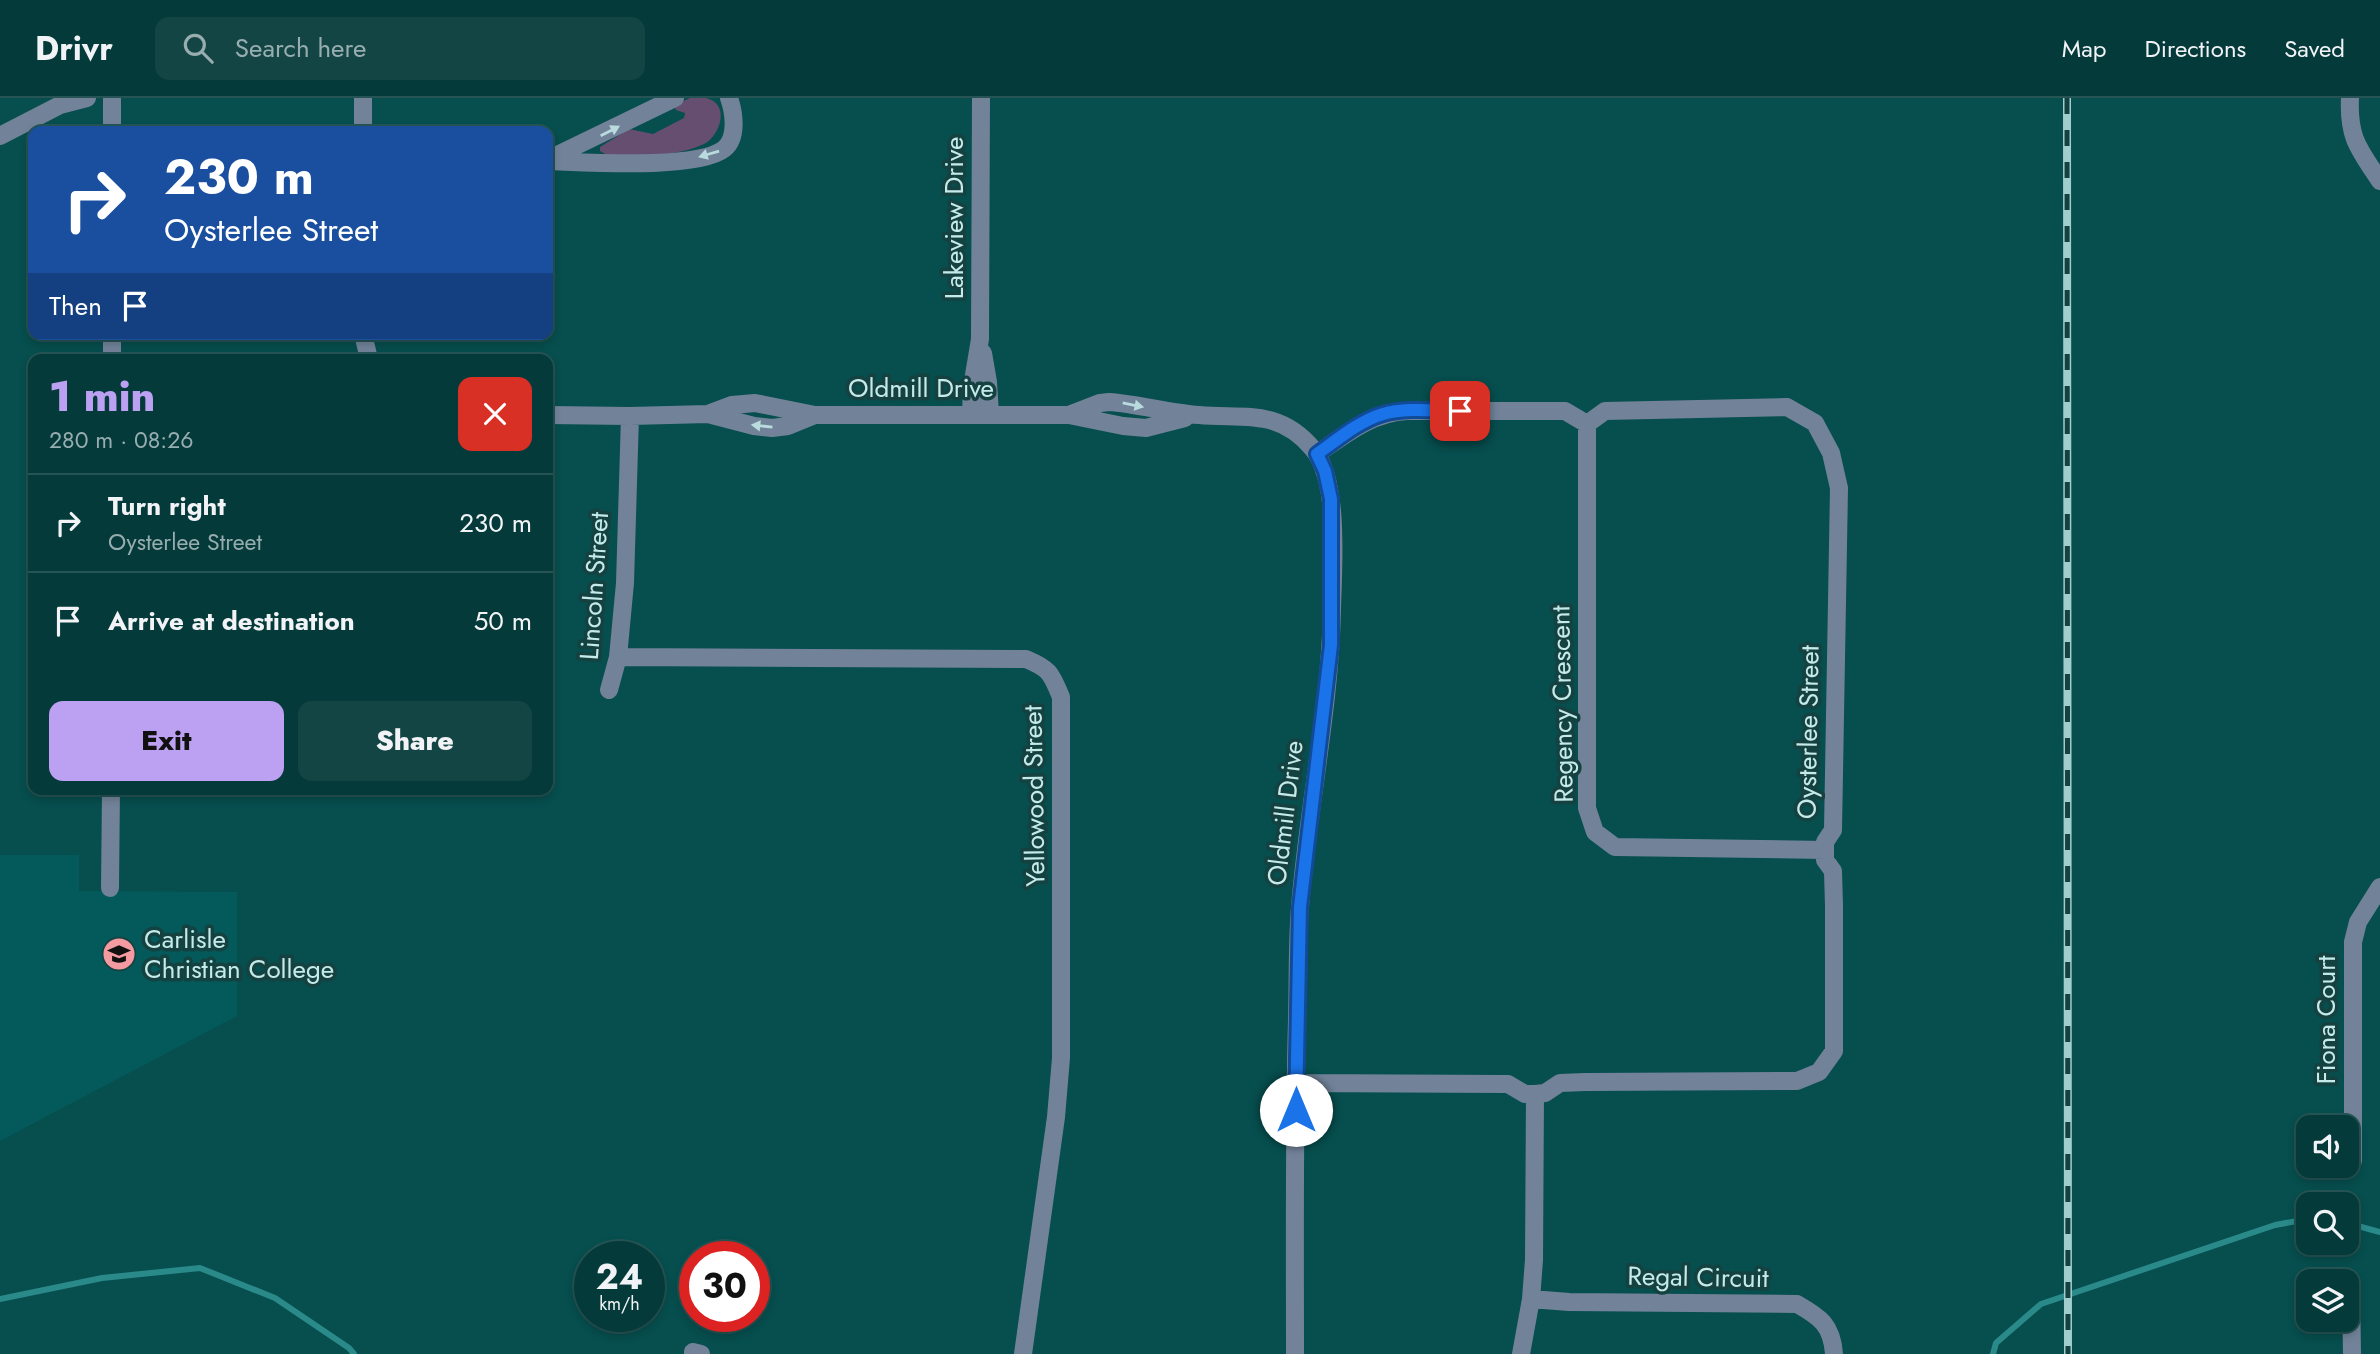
<!DOCTYPE html>
<html lang="en">
<head>
<meta charset="utf-8">
<style>
  :root { --surface:#053a3a; --page:#134545; --text:#f1f3f6; --muted:#97adaf; --line:#265454; --accent:#bca0f2 }
  body { margin:0; font-family:Jost,sans-serif; background:var(--page); color:var(--text); height:100vh; display:flex; flex-direction:column; font-size:26px; white-space:nowrap }
  * { box-sizing:border-box; margin:0 }
  p { font-size:23px; color:var(--muted) }
  .icon { flex:none; width:38px; height:38px; fill:none; stroke:currentColor; stroke-width:2; stroke-linecap:round; stroke-linejoin:round }
  .map { position:relative; flex:1; overflow:hidden }
  .sheet { position:absolute; left:28px; top:256px; width:525px; height:441px; display:flex; flex-direction:column; background:var(--surface); border-radius:14px; box-shadow:0 4px 10px #0003,0 0 0 2px var(--line) }
  .sheet>* { flex:none }
  .banner { position:absolute; left:28px; top:28px; width:525px; height:214px; border-radius:14px; box-shadow:0 4px 10px #0003,0 0 0 2px var(--line); background:#1a4fa0; color:#fff; overflow:hidden }
  .fabs { position:absolute; left:2296px; top:1017px; display:grid; gap:14px }
  .fabs a { display:grid; place-items:center; width:63px; height:63px; border-radius:14px; background:var(--surface); box-shadow:0 4px 10px #0003,0 0 0 2px var(--line); font-size:35px }
  .speed { position:absolute; left:574px; top:1143px; display:flex; gap:14px; font-size:35px; font-weight:700; text-align:center }
  .speed>* { display:grid; place-content:center; width:91px; height:91px; border-radius:50%; background:var(--surface); box-shadow:0 4px 10px #0003,0 0 0 2px var(--line); line-height:1 }
  .speed small { font-size:18px; font-weight:400 }
  .speed .limit { border:10px solid #d22; background:#fff; color:#111 }
  .pin { position:absolute; display:grid; place-items:center; width:60px; height:60px; color:#fff; margin:-30px; border-radius:14px; box-shadow:0 4px 10px #0006 }
  .me { position:absolute; width:77px; margin:-38px; rotate:0deg; stroke-linejoin:round; filter:drop-shadow(0 0 5px #0008) }
  .turn { display:flex; align-items:center; gap:24px; height:147px; padding:0 21px; font-size:32px }
  .turn .icon { width:91px; height:91px; stroke-width:2.5 }
  .turn b { display:block; font-size:49px; line-height:60px }
  .then { display:flex; align-items:center; height:66px; padding:0 21px; background:#0003; gap:14px; font-size:26px }
  .round { display:grid; place-items:center; flex:none; width:74px; height:74px; border-radius:14px; background:var(--page) }
  .head { display:flex; align-items:center; justify-content:space-between; height:119px; padding:0 21px }
  h1 { font-size:42px; font-weight:800; line-height:52px; color:var(--accent) }
  .action { display:flex; gap:14px; margin-top:auto; padding:14px 21px }
  .action a { flex:1; height:80px; border-radius:14px; background:var(--accent); color:#111; font-size:28px; font-weight:800; line-height:80px; text-align:center }
  .action a+a { background:var(--page); color:var(--text) }
  ul { padding:0; list-style:none }
  li { display:flex; align-items:center; gap:21px; height:98px; padding:0 21px; border-top:2px solid var(--line) }
  li div { flex:1 }
  li b { display:block; font-size:26px }
  li em { font-style:normal }
  header { display:flex; align-items:center; gap:42px; box-sizing:border-box; height:98px; padding:0 35px; background:var(--surface); border-bottom:2px solid var(--line) }
  header strong { font-size:33px }
  nav { display:flex; gap:38px; margin-inline-start:auto; font-size:24px }
  .search { width:490px; height:63px; background:var(--page); display:flex; align-items:center; gap:18px; box-sizing:border-box; padding:0 24px; border-radius:14px; color:var(--muted); font-size:26px }
  .map>svg:first-child { display:block }
  .built { fill:#045a5a }
  .green { fill:#664e70 }
  .lines { fill:none; stroke-linecap:round; stroke-linejoin:round }
  .stream { stroke:#2a8989; stroke-width:6 }
  .minor { stroke:#728399; stroke-width:18 }
  .rail-casing { stroke:#a1cdcd; stroke-width:8 }
  .rail { stroke:#154140; stroke-width:5; stroke-dasharray:16; stroke-linecap:butt }
  .oneway { fill:#b9dbde }
  .route-casing { stroke:#114b97; stroke-width:18 }
  .route { stroke:#1a73e8; stroke-width:12 }
  .labels { text-anchor:middle; stroke-width:7; stroke-linejoin:round; paint-order:stroke }
  .street-label { font-size:26px; fill:#c5eaea; stroke:#154140 }
  .poi-label { font-size:26px; fill:#c5eaea; stroke:#154140; text-anchor:start }
</style>
</head>
<body>
<header>
<strong>Drivr</strong>
<div class="search"><svg class="icon" aria-label="search" viewBox="0 0 24 24"><circle cx="10" cy="10" r="6"/><path d="M15 15l6 6"/></svg>Search here</div>
<nav><a>Map</a><a>Directions</a><a>Saved</a></nav>
</header>
<div class="map">
<svg width="2380" height="1256" viewBox="0 0 2380 1256">
  <rect width="100%" height="100%" fill="#074e4e"/>
  <path class="built" d="M0,757h79v36l158,1v124l-237,125z"/>
  <path class="green" d="M690,0c5,0 11,0 16,0 25,6 14,38 -2,46 -30,14 -65,11 -97,11l-7,-4v-4l29,-18 24,5 31,-16 1,-5 -9,-3 -2,-4z"/>
  <g class="lines">
    <path class="stream" d="M2347,1125l33,9
      M0,1201l102,-21 98,-10 75,30 74,50 5,6
      M1993,1256l3,-11 45,-39 234,-79 33,-6"/>
    <path class="minor" d="M2350,0c-2,40 9,51 30,83
      M112,33v-33
      M363,33v-33
      M0,38l60,-31 27,-7
      M551,60l124,-60
      M548,63c36,1 149,9 176,-12 14,-11 10,-37 5,-51
      M363,236l6,25
      M983,255l5,29 2,32
      M112,261v-25
      M708,316l24,-9 23,-2 60,12h254l54,11 23,2 39,-10
      M971,316l1,-27 8,-48 1,-241
      M548,317l82,1 78,-2 46,12 18,2 16,-2 27,-11
      M1069,317l31,-12 9,-1c30,2 59,11 90,13 45,4 80,-7 114,34 27,32 20,119 19,160 -2,100 -24,198 -32,298 -3,37 -2,76 -3,113 -3,111 -2,223 -2,334
      M1587,326v384l8,24 20,15 210,3
      M618,559l408,2c24,10 25,14 35,38v361l-5,59 -33,237
      M609,592l9,-33 7,-74 5,-167
      M110,790l1,-99
      M1295,985l213,1 17,10h10l10,-1 15,-10 25,-1 212,-1 22,-9 15,-21v-145l-1,-35 -8,-11v-18l8,-12 6,-342 -8,-35 -16,-30 -28,-16 -182,4 -18,13 -22,-13h-158c-36,2 -61,23 -90,43
      M2353,1063v-219l5,-20 22,-35
      M2351,1189l1,67
      M1531,1201l38,3 228,2c23,13 35,21 37,50
      M693,1254l8,2
      M1521,1256l10,-55 3,-39 1,-166"/>
    <defs>
      <path id="rail" d="M2067,0l1,1256"/>
    </defs>
    <use href="#rail" class="rail-casing"/>
    <use href="#rail" class="rail"/>
  </g>
  <defs><path id="oneway-solid" d="M-6-.8H1V-3.2L6.5 0L1 3.2V.8H-6Z" transform="scale(1.75)"/></defs>
  <g class="oneway">
    <use href="#oneway-solid" transform="translate(610 33) rotate(-27)"/>
    <use href="#oneway-solid" transform="translate(709 56) rotate(164)"/>
    <use href="#oneway-solid" transform="translate(1133 307) rotate(11)"/>
    <use href="#oneway-solid" transform="translate(762 328) rotate(-174)"/>
  </g>
  <g class="lines">
    <defs>
      <path id="route" d="M1296,1012l4,-203 31,-262v-146l-6,-28 -8,-17c20,-14 42,-33 66,-40 24,-7 52,-3 77,-3"/>
    </defs>
    <use href="#route" class="route-casing"/>
    <use href="#route" class="route"/>
  </g>
  <defs>
    <symbol id="school-disc" viewBox="-11 -11 22 22"><circle r="9.5" fill="#f49aa1" stroke="#154140"/><path d="M0-5L7-2L0 1L-7-2ZM-4 1L0 2.5L4 1V4Q0 6-4 4Z" fill="#111"/></symbol>
  </defs>
  <g fill-rule="evenodd">
    <use href="#school-disc" x="100" y="837" width="38" height="38"/>
  </g>
  <g class="labels">
    <g class="street-label">
      <text transform="translate(954 120) rotate(-90)" y="9">Lakeview Drive</text>
      <text x="921" y="299">Oldmill Drive</text>
      <text transform="translate(594 488) rotate(-86)" y="9">Lincoln Street</text>
      <text transform="translate(1562 606) rotate(-91)" y="9">Regency Crescent</text>
      <text transform="translate(1808 634) rotate(-89)" y="9">Oysterlee Street</text>
      <text transform="translate(1034 698) rotate(-91)" y="9">Yellowood Street</text>
      <text transform="translate(1285 715) rotate(-83)" y="9">Oldmill Drive</text>
      <text transform="translate(2326 922) rotate(-90)" y="9">Fiona Court</text>
      <text transform="translate(1698 1179) rotate(1)" y="9">Regal Circuit</text>
    </g>
    <g class="poi-label">
      <text x="144" y="850">Carlisle<tspan x="144" dy="30">Christian College</tspan></text>
    </g>
  </g>
</svg>
<div class="fabs">
<a><svg class="icon" aria-label="sound" viewBox="0 0 24 24"><path d="M4 9h4l5-4v14l-5-4H4zM17 9q2 3 0 6"/></svg></a>
<a><svg class="icon" aria-label="search" viewBox="0 0 24 24"><circle cx="10" cy="10" r="6"/><path d="M15 15l6 6"/></svg></a>
<a><svg class="icon" aria-label="layers" viewBox="0 0 24 24"><path d="M12 4l9 5-9 5-9-5zM3 14l9 5 9-5"/></svg></a>
</div>
<div class="speed"><div>24<small>km/h</small></div><div class="limit">30</div></div>
<div class="pin" style="left:1460px;top:313px;background:#d93025"><svg class="icon" aria-label="arrive" viewBox="0 0 24 24"><path d="M6 21V4h12l-3 4 3 4H6"/></svg></div>
<svg class="me" style="left:1296px;top:1012px" viewBox="-20 -20 40 40"><circle r="19" fill="#fff"/><path d="M0-13L10 11 0 6-10 11z" fill="#1a73e8"/></svg>
<div class="banner">
<div class="turn"><svg class="icon" aria-label="right" viewBox="0 0 24 24"><path d="M7 20v-9h11M14 6l5 5-5 5"/></svg><div><b>230 m</b>Oysterlee Street</div></div>
<div class="then">Then<svg class="icon" aria-label="arrive" viewBox="0 0 24 24"><path d="M6 21V4h12l-3 4 3 4H6"/></svg></div>
</div>
<section class="sheet">
<div class="head"><div><h1>1 min</h1><p>280 m · 08:26</p></div><a class="round" style="background:#d93025;color:#fff"><svg class="icon" aria-label="close" viewBox="0 0 24 24"><path d="M6 6l12 12M18 6L6 18"/></svg></a></div>
<ul>
<li><svg class="icon" aria-label="right" viewBox="0 0 24 24"><path d="M7 20v-9h11M14 6l5 5-5 5"/></svg><div><b>Turn right</b><p>Oysterlee Street</p></div><em>230 m</em></li>
<li><svg class="icon" aria-label="arrive" viewBox="0 0 24 24"><path d="M6 21V4h12l-3 4 3 4H6"/></svg><div><b>Arrive at destination</b></div><em>50 m</em></li>
</ul>
<div class="action"><a>Exit</a><a>Share</a></div>
</section>
</div>
</body>
</html>
